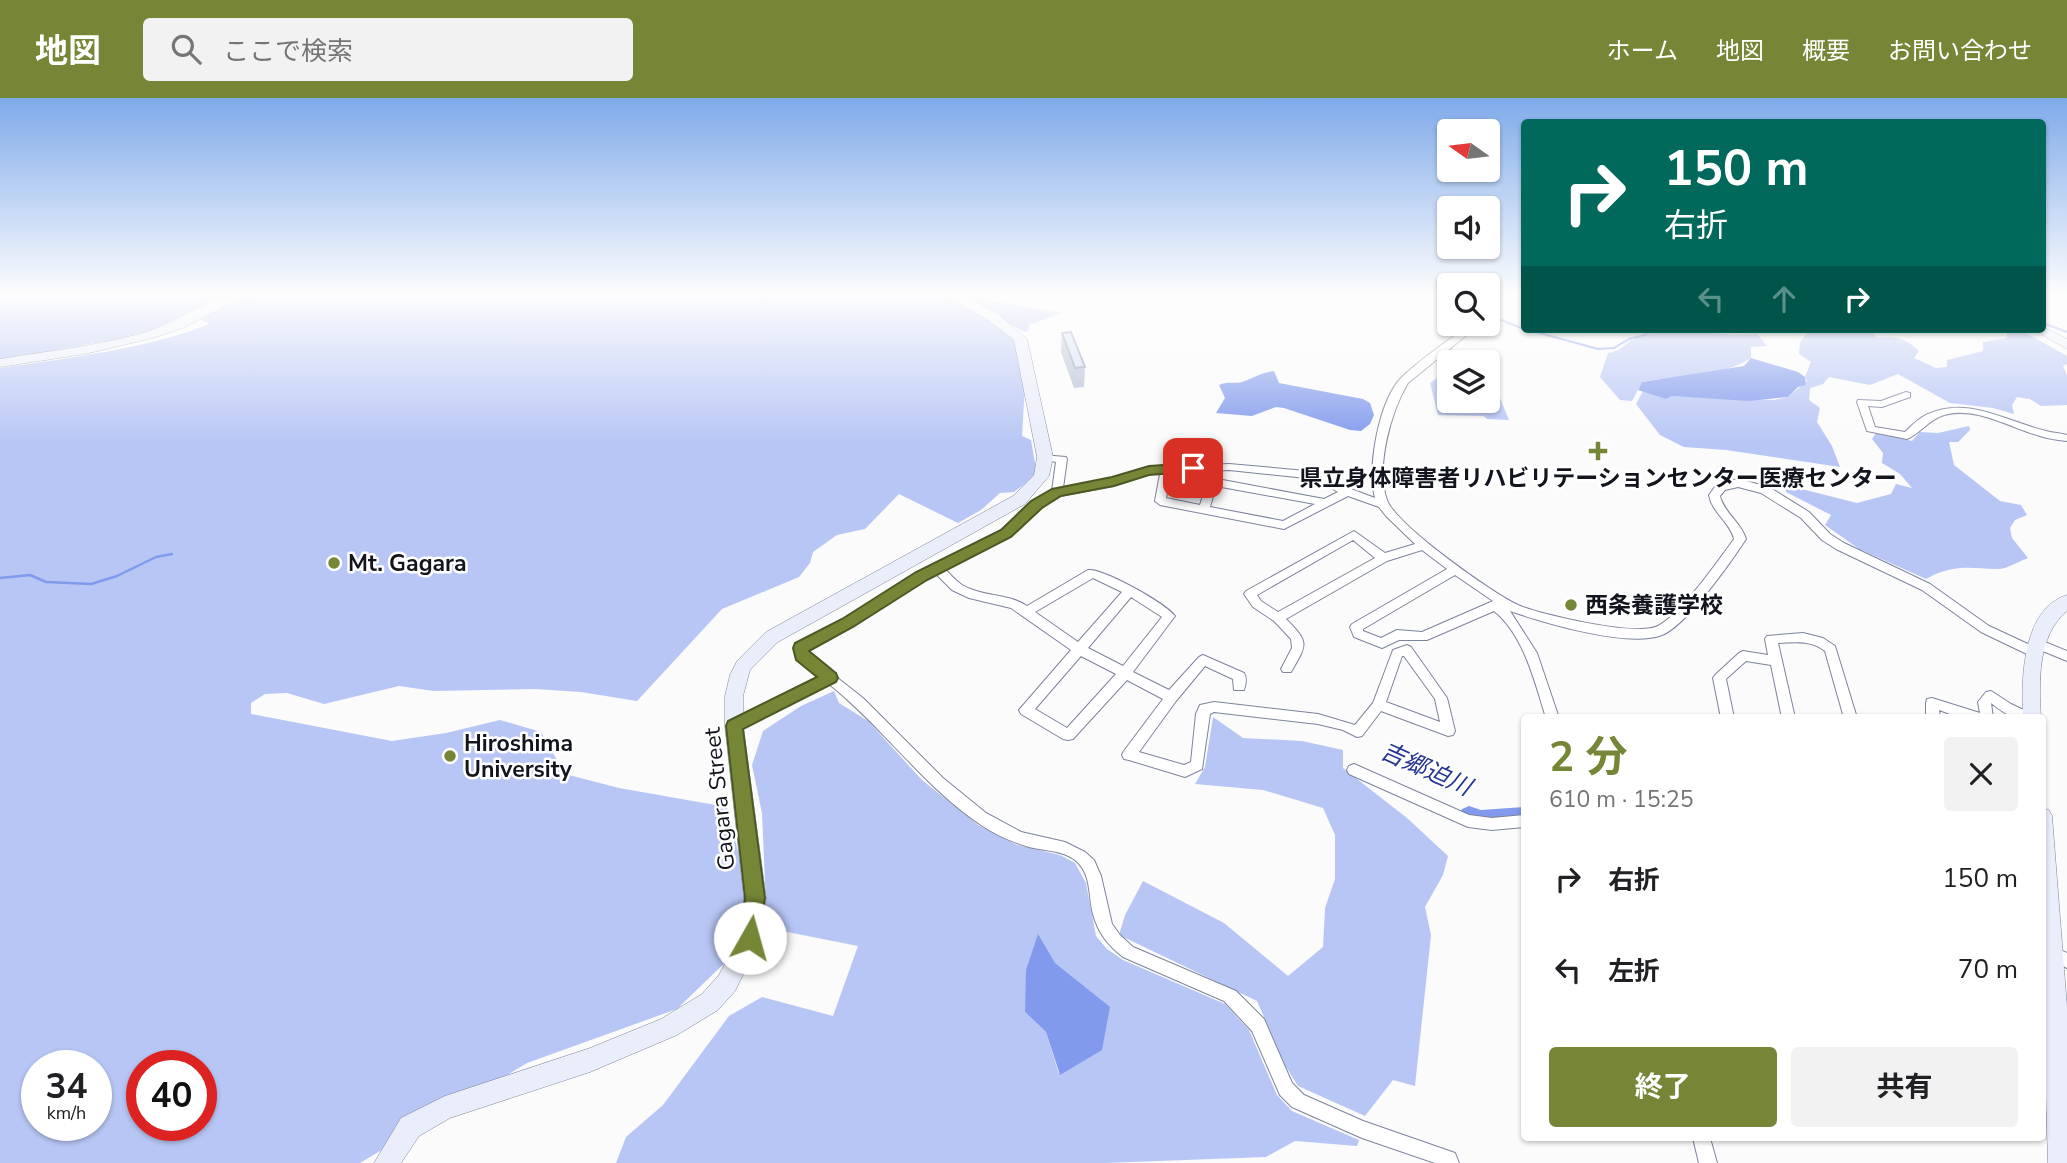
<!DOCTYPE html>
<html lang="ja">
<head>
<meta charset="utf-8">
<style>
  :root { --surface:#fff; --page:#f2f2f2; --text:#202124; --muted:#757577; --accent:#758737 }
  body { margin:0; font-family:"Nunito Sans","Noto Sans JP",sans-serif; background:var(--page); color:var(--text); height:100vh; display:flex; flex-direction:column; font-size:26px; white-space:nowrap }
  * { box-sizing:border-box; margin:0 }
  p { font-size:23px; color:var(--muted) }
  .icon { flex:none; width:38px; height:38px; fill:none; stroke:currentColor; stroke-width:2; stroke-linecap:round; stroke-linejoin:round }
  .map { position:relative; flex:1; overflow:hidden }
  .side { position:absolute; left:1521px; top:616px; width:525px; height:427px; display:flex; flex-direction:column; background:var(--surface); border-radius:7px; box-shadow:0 2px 5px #0004 }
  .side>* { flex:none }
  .guide { position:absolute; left:1521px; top:21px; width:525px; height:214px; border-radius:7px; box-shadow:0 2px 5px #0004; background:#00695c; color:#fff; overflow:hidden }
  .needle { width:46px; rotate:284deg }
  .fabs { position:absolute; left:1437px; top:21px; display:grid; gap:14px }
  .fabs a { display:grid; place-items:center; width:63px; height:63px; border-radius:7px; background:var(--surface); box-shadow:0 2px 5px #0004; font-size:35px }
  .speed { position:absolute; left:21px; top:952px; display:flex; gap:14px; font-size:35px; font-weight:700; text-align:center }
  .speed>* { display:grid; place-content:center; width:91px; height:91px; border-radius:50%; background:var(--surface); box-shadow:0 2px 5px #0004; line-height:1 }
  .speed small { font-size:18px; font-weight:400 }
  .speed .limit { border:10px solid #d22; background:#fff; color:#111 }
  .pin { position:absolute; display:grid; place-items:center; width:60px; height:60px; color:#fff; margin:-30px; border-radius:14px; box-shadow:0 4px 10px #0006 }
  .me { position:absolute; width:77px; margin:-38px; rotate:7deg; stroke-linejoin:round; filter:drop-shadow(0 0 5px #0008) }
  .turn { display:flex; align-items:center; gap:24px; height:147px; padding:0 28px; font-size:32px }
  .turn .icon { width:91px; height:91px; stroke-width:2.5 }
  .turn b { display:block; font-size:49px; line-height:60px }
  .lanes { display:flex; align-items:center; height:66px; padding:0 28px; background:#0003; justify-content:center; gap:35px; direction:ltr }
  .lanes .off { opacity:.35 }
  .round { display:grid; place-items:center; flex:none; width:74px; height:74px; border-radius:7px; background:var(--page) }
  .head { display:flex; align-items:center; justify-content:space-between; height:119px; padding:0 28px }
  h1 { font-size:42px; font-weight:700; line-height:52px; color:var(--accent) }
  .primary-button { display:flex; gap:14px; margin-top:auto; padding:14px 28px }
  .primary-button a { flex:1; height:80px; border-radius:7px; background:var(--accent); color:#fff; font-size:28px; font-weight:700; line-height:80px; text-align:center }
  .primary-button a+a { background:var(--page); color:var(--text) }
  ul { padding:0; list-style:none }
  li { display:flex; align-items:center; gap:21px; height:91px; padding:0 28px }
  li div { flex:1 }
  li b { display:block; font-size:26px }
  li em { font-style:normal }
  header { display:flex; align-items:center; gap:42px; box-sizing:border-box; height:98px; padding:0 35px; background:var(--accent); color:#fff }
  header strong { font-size:33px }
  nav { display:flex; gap:38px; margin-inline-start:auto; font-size:24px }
  .search { width:490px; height:63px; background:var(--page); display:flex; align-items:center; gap:18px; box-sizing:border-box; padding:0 24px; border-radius:7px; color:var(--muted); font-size:26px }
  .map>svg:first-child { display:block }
  .green { fill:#b7c6f5; fill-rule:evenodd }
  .water { fill:#829aed }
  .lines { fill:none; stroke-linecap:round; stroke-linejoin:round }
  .stream-far1 { stroke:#829aed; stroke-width:2 }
  .stream { stroke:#829aed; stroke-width:2.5 }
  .river { fill:#829aed; fill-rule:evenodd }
  .street-casing { stroke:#7c849b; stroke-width:2 }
  .secondary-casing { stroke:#7c849b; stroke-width:1 }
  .street { fill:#fff; fill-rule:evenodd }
  .secondary { fill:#eaeefa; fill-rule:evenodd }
  .wall { fill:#b6bed4 }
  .building { fill:#d4ddf7; stroke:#949bad; stroke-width:2 }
  .route { fill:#758737; stroke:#4c5824; stroke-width:2 }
  .poi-dot { fill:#758737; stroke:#fff; stroke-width:2.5 }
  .labels { text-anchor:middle; stroke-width:5; stroke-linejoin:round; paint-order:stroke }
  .poi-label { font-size:23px; font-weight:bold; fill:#12151e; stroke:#fff; text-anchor:start }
  .street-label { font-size:23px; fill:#12151e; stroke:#fff }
  .water-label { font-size:24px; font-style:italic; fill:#273593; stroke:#fff }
</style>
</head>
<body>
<header>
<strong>地図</strong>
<div class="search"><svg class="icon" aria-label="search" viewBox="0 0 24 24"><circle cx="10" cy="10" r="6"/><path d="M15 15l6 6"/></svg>ここで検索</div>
<nav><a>ホーム</a><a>地図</a><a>概要</a><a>お問い合わせ</a></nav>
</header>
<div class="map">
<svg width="2067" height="1065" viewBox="0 0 2067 1065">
  <rect width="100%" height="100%" fill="#fbfbfb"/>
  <path class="green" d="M0,196h232l-26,14 36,-14h705l44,20 36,38 -5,84 9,4 6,35 -23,17 -14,1 -19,17 -23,13 -59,-29 -34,35 -28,6 -24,17 -3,11 -11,14 -77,32 -85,92 -56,-9 -46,-3 -101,2 -35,-5 -75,18 -37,-11 -22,1 -14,9v11l141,27 54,-8 54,-13 41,12 24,42 54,14 108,19 22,89 -12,55 -60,58 -150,54 -167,100h-360v-795c63,-9 151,-20 209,-44l-15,-9 -49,19 -145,26zM37,968h59v59h-59zM142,968h59v59h-59z
    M957,196h28v6l77,13 -33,12 -1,6 -4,1z
    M1656,231l79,6 22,-1 10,12 -16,1v11c-31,20 -73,17 -109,24l-10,19 -12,-1 -20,-23 8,-24c11,-2 13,-5 21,-11 8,-6 19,-5 27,-13z
    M1811,231h60l6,9c19,-2 28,0 42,13l-5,7 22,10 11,-1v-7l36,-9v-9l24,-4v-9h12l48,27v8l-4,2 4,9v30l-26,1 -11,-7 -13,-2 -5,8 2,9 -21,-6 -43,-5 -52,-29 -28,11 -41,-8 -6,7 -13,4 -1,12 11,8 -3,14 15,24 8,21 -114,-17 -42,-3 -24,-12 -24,-31 7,-13 23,8 6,-3 102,4 14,-3 19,-16 -2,-4 6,-15 -12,-8 1,-12z
    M1449,271v32h39v-32l21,51 -22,-1 -3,-3 -46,-1 -8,-32z
    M1969,328l1,4 -12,12h-9l5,23 46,36 21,4 6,10 -12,5 -5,8 2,10 16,20c-9,3 -22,12 -31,11 -29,-1 -44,-5 -71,10l-67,-30 -34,-24 6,-10 -45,-23 -4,-8 75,19 34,-9 5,-10 16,4 -12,-14 -18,-11 1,-10 -11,-14 4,-6 36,8 8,-9 18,1z
    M834,593l5,12 29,18 54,59 56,45 39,20 43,10 15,8 11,20 10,53 11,13 16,11 102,44 24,26 28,65 15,16 67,29 -2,6 -62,-5 -29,16 -161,6h-489l10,-26 37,-32 66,-89 33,-19 71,19 25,-70 -91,-18 -5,-115 -10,-48 11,-34 38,-25zM1054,865l56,45 -51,66 -13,-42 -21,-20 2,-17z
    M1213,619l30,21 59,3 41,9v18l64,50 41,38 -5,19 -18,32 6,28 -16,151 -22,-6 -28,36 -67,-30 -13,-21 -28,-64 -138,-66 6,-20 18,-34 81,42 64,53 35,-29 2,-39 10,-29v-44l-12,-27 -60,-18 -68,-6 10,-17z"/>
  <path class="water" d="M1751,260l47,14 7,5 1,8 -8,2 -10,10 -39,4 -77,-5 -6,3 -28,-9 4,-8 102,-16z
    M1274,273l5,12 84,16 7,4 4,12 -4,9 -9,7 -11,-1 -66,-22 -8,-1 -24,9 -36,-3 9,-15 -6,-13c8,-4 15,-1 23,-3 12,-4 18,-9 32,-11z
    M1038,836l17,29 55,44 -8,43 -42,25 -14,-43 -21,-20 1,-42z"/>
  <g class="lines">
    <path class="stream-far1" d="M1488,217l36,14
      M2043,225l24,9
      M1525,231l73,20 16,-1 15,-9 16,-4 7,-6
      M1715,231h42"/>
    <path class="stream" d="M0,480l30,-3 16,7 45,2 26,-8 39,-19 16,-3"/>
    <path class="river" d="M1469,708l12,4 43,-3v17l-43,4 -19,-7 -3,-6 3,-6z"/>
    <defs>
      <path id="street" d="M1488,196h7l-4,9 -3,1z
        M1470,226h10l-72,59c-17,28 -33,85 -21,117 9,25 105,93 131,105 23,10 119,32 140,21 23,-12 60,-65 76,-87 -4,-17 -22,-26 -25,-44l8,-11 21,-5 31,8 40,25 21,22 14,9 86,41 59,42 41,19 1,-5 4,-2 32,13v10l-29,-12 1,3 -2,3h-8l-48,-23 -59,-42 -86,-41 -14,-9 -21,-22 -40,-25 -23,-6 -13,3 -5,6c4,17 21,26 26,43 -15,23 -60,87 -84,96 -34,13 -117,-12 -152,-24l27,42 22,65h-13c-11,-35 -22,-83 -52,-107l-67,29h-28l-17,8 -28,-11 -4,-10 2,-3 95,-55 -25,-19 -35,11 -101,58c24,24 21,25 5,53h-8l-2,-3 11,-21 -1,-9 -17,-18 -21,-14 -9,-13 2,-3 108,-60 31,22 30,-9 -29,-28 -7,-9 -31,-11 -64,33 -124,-24 -5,-4 5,-27h-11l-36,12 -53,10 -20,12 -30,28 -65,33c5,5 11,12 17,16 20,12 46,8 65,21l61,-36c15,-2 77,33 87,46l-42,56 36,18 30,-33 4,-2 41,18c3,5 2,11 0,17h-10l-1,-11 -28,-13 -29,35 -37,51 45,13 7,-3 5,-48 4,-9 14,-3 104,12 37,11 18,-22 20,-53 14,-5 4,2 36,51 8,33 -2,4 -5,1 -67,-25 -19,25 -5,1 -14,-7 -25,-6 -104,-12 -4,2 -8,55 -17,8 -56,-17 -5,-1 -2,-4 2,-4 39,-52 -36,-19 -54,59 -5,1 -5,-1 -42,-25 -2,-4 52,-60 -60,-42 -42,-10 -17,-8 -16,-16 -85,52 -44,24v4l56,44 80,80 43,35 35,19 44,10 20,10 9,8 7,16 11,48 8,11 13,12 103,44 28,28 28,64 12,12 59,26 92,32 4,10h-24l-73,-25 -70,-31 -12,-12 -28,-64 -28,-30 -101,-44c-15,-12 -25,-24 -30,-43 -5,-19 -1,-40 -18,-54 -13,-10 -31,-9 -46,-13 -17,-5 -33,-12 -48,-22 -58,-39 -98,-98 -152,-141l-90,46 -5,1 -5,-1 -2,-4 2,-4 91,-45 -23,-18 -2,-3 2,-11 46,-25 75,-47 84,-43 30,-28 20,-11 4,-29 -15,-3 -1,-2 1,-2 25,2 1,2 -4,29 49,-9 36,-11 81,-4 89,8 33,17 24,9c-8,-31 4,-97 26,-120 19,-19 47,-37 69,-54zM1229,372l87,9 22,13 -14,7 -112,-21 -5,4 -7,23 -34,-7 5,-25zM1216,388l99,18 -32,17 -73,-14zM1353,442l22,18 -97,54 -17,-11 -4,-6zM1455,477l38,26 -71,31 -25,-2 -16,8 -18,-7v-2zM1093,480l29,14 -44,50 -43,-30zM1131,499l31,20 -39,49 -35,-18zM1081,558l35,18 -49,54 -32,-19zM1402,558h2l31,43 5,23 -54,-20z
        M1906,294l4,1v4l-28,10 -14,-1 7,21 30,5c6,-6 13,-13 21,-17 41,-20 79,6 120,16 7,2 14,2 21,4v6c-9,-1 -18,-2 -27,-5 -30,-8 -64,-30 -96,-21 -16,5 -23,18 -37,24l-40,-8 -10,-29 1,-2 23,1z
        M1803,535l20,5 12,8 22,72h-13l-19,-67c-13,-11 -30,-9 -47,-8l17,75h-13l-11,-53 -25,-4 -20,18 8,39h-13l-8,-40 2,-3 24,-22 4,-2 25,4 -3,-16 2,-3z
        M1991,593l20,13 21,10 1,4c-20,0 -26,-2 -42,-15l2,15h-32l-22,-8 1,8h-14v-15l1,-4 5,-1 48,15 -2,-11 8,-10z
        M1354,666l115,51 23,3 32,-3v12l-32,3 -24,-3 -119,-53 -2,-4 2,-4z
        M2054,849l13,6v15l-18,-9 -3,-5 3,-5z
        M2067,959v16l-25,5v-16z
        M1693,1040h17l7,25h-18z"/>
      <path id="secondary" d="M248,196l-65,34 -30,10 -68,16 -85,13v-8c48,-8 97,-13 143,-26 37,-11 68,-39 105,-39z
        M943,196h16l39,20 29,25 26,118 -4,19 -24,28 -247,138 -28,28 -7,26v30l23,172 -5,40 -26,53 -17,19 -41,25 -87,37 -140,46 -31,18 -18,27h-27l27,-45 44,-22 145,-48 71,-29 41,-25 17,-19 20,-38 5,-39 -19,-172v-30l5,-21 7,-14 29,-29 247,-136 21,-21 3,-18 -23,-117 -26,-20z
        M2042,228l25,13v10l-35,-20h10z
        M2067,497v16c-30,25 -28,70 -26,107h-18c-2,-38 -1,-110 44,-123z
        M2042,710l7,2 3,6 15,191v156h-19l-6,-197z"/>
    </defs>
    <use href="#street" class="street-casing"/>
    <use href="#secondary" class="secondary-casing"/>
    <use href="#street" class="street"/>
    <use href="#secondary" class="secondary"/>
  </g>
  <path class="wall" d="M1062,235l23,34 -1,20 -10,1 -13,-36z
    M1989,1040h12l-5,2z"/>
  <path class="building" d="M1071,234l14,35 -10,1 -13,-35z"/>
  <linearGradient id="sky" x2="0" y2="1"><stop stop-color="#7faaea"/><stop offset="0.57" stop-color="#fdfdfd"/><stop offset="1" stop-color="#fdfdfd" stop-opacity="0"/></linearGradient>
  <rect width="2067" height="345" fill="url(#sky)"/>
  <path class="route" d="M1193,365l7,5 -2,3 -49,4 -35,11 -53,10 -19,12 -31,29 -84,43 -74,47 -44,24 27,22 2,5 -2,4 -93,47 22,169 -8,46 -7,3 -7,-3 -2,-6 4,-40 -19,-172 2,-5 89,-44 -21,-17 -3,-12 2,-5 47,-24 74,-47 85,-42 30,-29 21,-12 60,-12 37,-11z"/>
  <g class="poi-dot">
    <path d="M1594.5 342.5h7v7h7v7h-7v7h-7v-7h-7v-7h7z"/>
    <circle cx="334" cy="465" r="7"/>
    <circle cx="1571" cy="507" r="7"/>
    <circle cx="450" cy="658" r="7"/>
  </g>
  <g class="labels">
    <g class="poi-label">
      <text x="1598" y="388" text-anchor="middle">県立身体障害者リハビリテーションセンター医療センター</text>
      <text x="348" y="473">Mt. Gagara</text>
      <text x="1585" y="515">西条養護学校</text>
      <text x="464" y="653">Hiroshima<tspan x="464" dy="26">University</tspan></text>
    </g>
    <g class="street-label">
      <text transform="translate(719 701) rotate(-96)" y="8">Gagara Street</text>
    </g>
    <g class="water-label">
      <text transform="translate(1426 671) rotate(24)" y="8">吉郷迫川</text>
    </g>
  </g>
</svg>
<div class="fabs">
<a><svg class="needle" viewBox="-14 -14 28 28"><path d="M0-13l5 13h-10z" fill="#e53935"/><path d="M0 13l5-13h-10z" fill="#757577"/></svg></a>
<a><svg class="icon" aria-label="sound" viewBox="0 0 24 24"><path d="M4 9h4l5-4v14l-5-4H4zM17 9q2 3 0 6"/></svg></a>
<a><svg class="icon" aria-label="search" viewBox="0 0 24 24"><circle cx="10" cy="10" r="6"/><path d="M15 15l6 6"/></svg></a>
<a><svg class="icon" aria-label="layers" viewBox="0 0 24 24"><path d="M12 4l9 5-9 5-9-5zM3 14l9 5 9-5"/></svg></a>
</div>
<div class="speed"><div>34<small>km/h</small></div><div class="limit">40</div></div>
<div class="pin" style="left:1193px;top:370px;background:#d93025"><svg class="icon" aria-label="arrive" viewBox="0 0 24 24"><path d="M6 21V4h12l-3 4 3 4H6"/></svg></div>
<svg class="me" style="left:750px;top:840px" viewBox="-20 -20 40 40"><circle r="19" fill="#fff"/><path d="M0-13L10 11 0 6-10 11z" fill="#758737"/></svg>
<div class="guide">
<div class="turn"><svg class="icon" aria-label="right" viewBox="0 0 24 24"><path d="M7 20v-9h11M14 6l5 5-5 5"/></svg><div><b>150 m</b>右折</div></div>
<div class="lanes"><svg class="icon off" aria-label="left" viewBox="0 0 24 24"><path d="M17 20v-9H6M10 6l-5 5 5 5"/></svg><svg class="icon off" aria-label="ahead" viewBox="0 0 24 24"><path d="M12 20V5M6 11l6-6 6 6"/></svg><svg class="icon" aria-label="right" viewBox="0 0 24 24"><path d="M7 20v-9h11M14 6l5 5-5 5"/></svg></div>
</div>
<section class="side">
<div class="head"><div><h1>2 分</h1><p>610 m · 15:25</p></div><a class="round"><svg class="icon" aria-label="close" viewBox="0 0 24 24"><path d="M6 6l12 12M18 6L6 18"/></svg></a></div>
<ul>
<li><svg class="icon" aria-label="right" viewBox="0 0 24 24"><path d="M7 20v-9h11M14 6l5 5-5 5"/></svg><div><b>右折</b></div><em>150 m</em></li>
<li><svg class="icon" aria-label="left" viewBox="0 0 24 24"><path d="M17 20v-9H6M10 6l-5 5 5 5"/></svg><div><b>左折</b></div><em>70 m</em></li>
</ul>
<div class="primary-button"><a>終了</a><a>共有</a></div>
</section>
</div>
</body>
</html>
